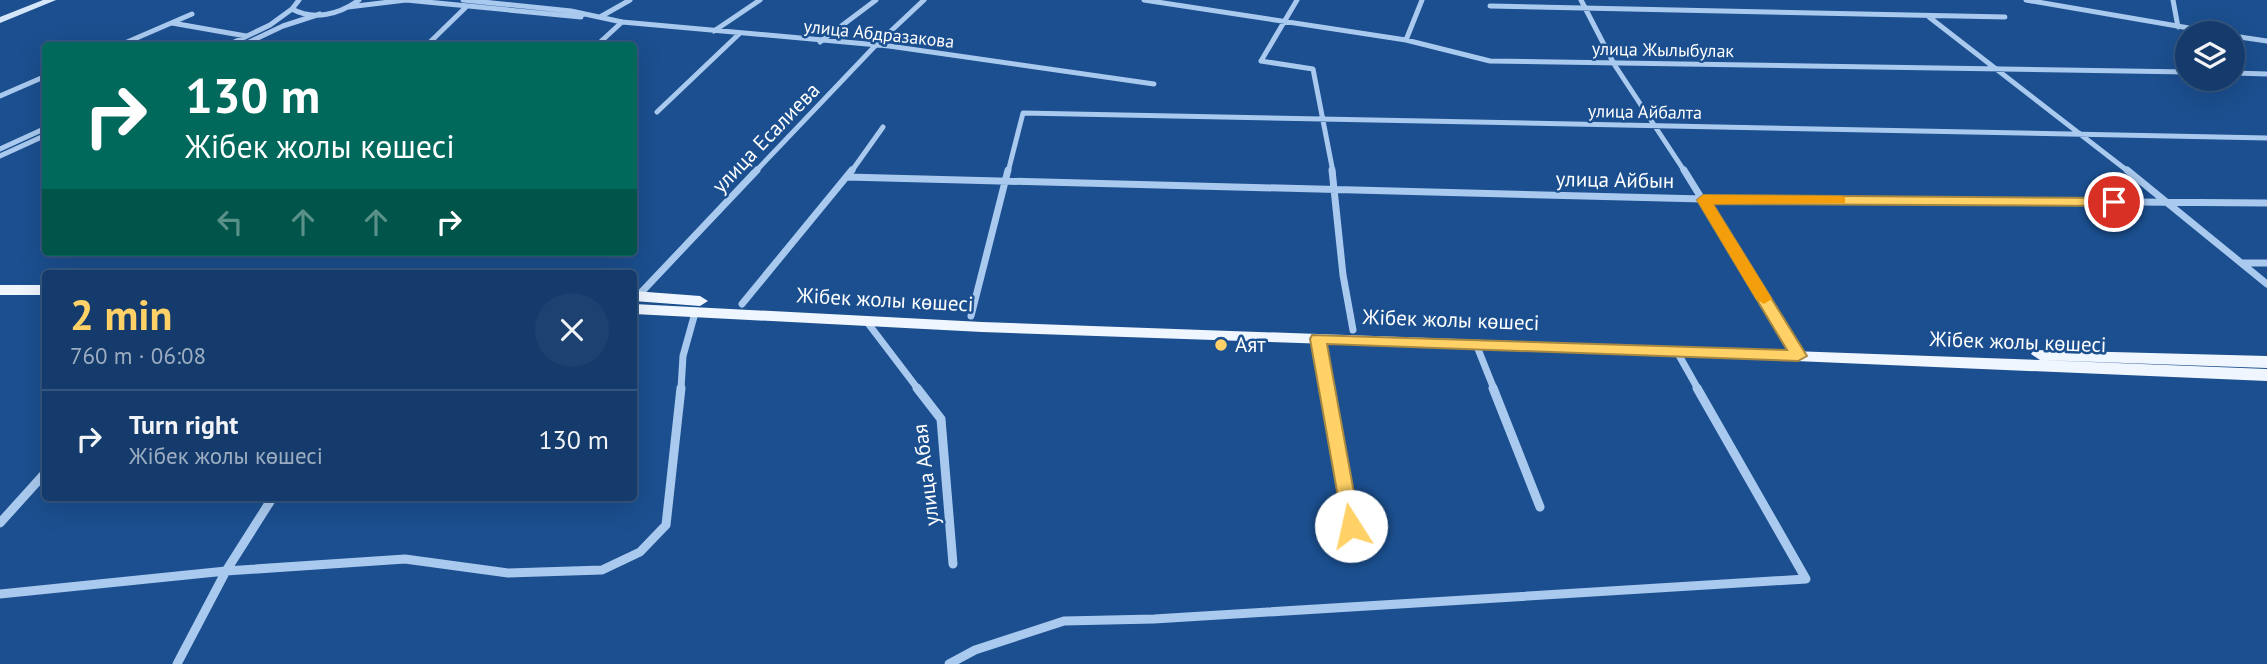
<!DOCTYPE html>
<html lang="en">
<head>
<meta charset="utf-8">
<style>
  :root { --surface:#143b6b; --page:#1d4271; --text:#f1f3f6; --muted:#9dadc1; --line:#33557e; --accent:#ffd166 }
  body { margin:0; font-family:"PT Sans",sans-serif; background:var(--page); color:var(--text); height:100vh; display:flex; flex-direction:column; font-size:26px; white-space:nowrap }
  * { box-sizing:border-box; margin:0 }
  p { font-size:23px; color:var(--muted) }
  .icon { flex:none; width:38px; height:38px; fill:none; stroke:currentColor; stroke-width:2; stroke-linecap:round; stroke-linejoin:round }
  .map { position:relative; flex:1; overflow:hidden }
  .panel { position:absolute; left:42px; top:270px; width:595px; height:231px; display:flex; flex-direction:column; background:var(--surface); border-radius:7px; box-shadow:0 7px 28px #0002,0 0 0 2px var(--line) }
  .panel>* { flex:none }
  .top-card { position:absolute; left:42px; top:42px; width:595px; height:214px; border-radius:7px; box-shadow:0 7px 28px #0002,0 0 0 2px var(--line); background:#00695c; color:#fff; overflow:hidden }
  .tools { position:absolute; left:2175px; top:21px; display:grid; gap:14px }
  .tools a { display:grid; place-items:center; width:70px; height:70px; border-radius:50%; background:var(--surface); box-shadow:0 7px 28px #0002,0 0 0 2px var(--line); font-size:35px }
  .pin { position:absolute; display:grid; place-items:center; width:60px; height:60px; color:#fff; margin:-30px; border:4px solid #fff; border-radius:50%; box-shadow:0 2px 7px #0007 }
  .me { position:absolute; width:77px; margin:-38px; rotate:350deg; stroke-linejoin:round; filter:drop-shadow(0 0 5px #0008) }
  .turn { display:flex; align-items:center; gap:24px; height:147px; padding:0 28px; font-size:32px }
  .turn .icon { width:91px; height:91px; stroke-width:2.5 }
  .turn b { display:block; font-size:49px; line-height:60px }
  .lanes { display:flex; align-items:center; height:66px; padding:0 28px; background:#0003; justify-content:center; gap:35px; direction:ltr }
  .lanes .off { opacity:.35 }
  .round { display:grid; place-items:center; flex:none; width:74px; height:74px; border-radius:37px; background:var(--page) }
  .head { display:flex; align-items:center; justify-content:space-between; height:119px; padding:0 28px }
  h1 { font-size:42px; font-weight:700; line-height:52px; color:var(--accent) }
  ul { padding:0; list-style:none }
  li { display:flex; align-items:center; gap:21px; height:98px; padding:0 28px; border-top:2px solid var(--line) }
  li div { flex:1 }
  li b { display:block; font-size:26px }
  li em { font-style:normal }
  .map>svg:first-child { display:block }
  .lines { fill:none; stroke-linecap:round; stroke-linejoin:round }
  .minor-far2 { stroke:#a9c9ee; stroke-width:5 }
  .minor-far1 { stroke:#a9c9ee; stroke-width:7 }
  .minor { stroke:#a9c9ee; stroke-width:9 }
  .secondary { fill:#d6e6fa; fill-rule:evenodd }
  .primary { fill:#f0f6ff; fill-rule:evenodd }
  .route { fill:#ffd166; stroke:#a68842; stroke-width:2 }
  .slow { fill:#f59e0b }
  .poi-dot { fill:#ffd166; stroke:#1b4f8f; stroke-width:2.5 }
  .labels { text-anchor:middle; stroke-width:5; stroke-linejoin:round; paint-order:stroke }
  .far-street-label { font-size:18px; fill:#fff; stroke:#1b4f8f }
  .street-label { font-size:21px; fill:#fff; stroke:#1b4f8f }
  .poi-label { font-size:21px; fill:#fff; stroke:#1b4f8f; text-anchor:start }
</style>
</head>
<body>
<div class="map">
<svg width="2267" height="664" viewBox="0 0 2267 664">
  <rect width="100%" height="100%" fill="#1b4f8f"/>
  <g class="lines">
    <path class="minor-far2" d="M299,0l-7,9c22,12 48,5 67,-9
      M463,0l108,11 51,11 267,24 265,38
      M1144,0l262,40 84,21 698,11
      M1297,0l-36,61 52,8 20,103
      M1581,0l33,64 71,108
      M2026,0l192,33
      M2173,0l5,27
      M1490,6l515,11
      M348,7l58,-7 175,17
      M600,17l30,-17
      M1929,17l200,155
      M172,23l74,13
      M714,31l46,-31
      M2233,36l34,5
      M1406,40l16,-40
      M820,42l56,-42
      M118,46l74,-32
      M226,46l44,-21 22,-16
      M241,46l42,-20 37,-12
      M426,46l40,-39
      M596,46l26,-24
      M2233,73l34,1
      M0,96l46,-20
      M657,112l82,-78
      M0,149l46,-21
      M0,156l46,-21
      M755,172l120,-126 49,-46
      M851,172l32,-45
      M1008,172l15,-59 1244,25"/>
    <path class="minor-far1" d="M1332,170l11,105 10,55
      M1684,170l115,186
      M2127,170l140,114
      M847,177l856,22 564,4
      M2243,263h24
      M634,300l123,-130
      M742,304l110,-134
      M971,316l37,-146
      M867,322l51,67
      M1318,339l9,50
      M1476,344l18,45
      M1676,350l22,39
      M681,389l2,-33 12,-43"/>
    <path class="minor" d="M917,388l24,31 12,145
      M1327,388l24,138
      M1493,388l47,119
      M0,523l46,-51
      M0,594l226,-23 179,-12 103,14 94,-3 38,-18 26,-27 15,-137
      M177,664l49,-93 47,-74
      M949,664l26,-14 89,-29 90,-2 652,-40 -109,-191"/>
    <path class="secondary" d="M43,0h13l-56,23v-6z"/>
    <path class="primary" d="M0,285h46v10h-46z
      M634,291l66,5 8,5 -8,5 -66,-5z
      M634,304l348,18 1058,38 -9,-6 3,-4 233,6v12l-227,-8 227,9v12l-591,-25 -694,-24 -348,-18z"/>
  </g>
  <path class="route" d="M1703,195l411,3 7,4 -7,4 -401,-2 94,152 -9,5 -471,-17 33,182 -2,5h-14l-34,-192 2,-4 475,15 -90,-150z"/>
  <path class="slow" d="M1840,196l5,1v6l-132,1 59,95 -8,5 -8,-5 -59,-99 6,-5z"/>
  <circle class="poi-dot" cx="1221" cy="345" r="7"/>
  <g class="labels">
    <g class="far-street-label">
      <text transform="translate(879 34) rotate(6)" y="6">улица Абдразакова</text>
      <text transform="translate(1663 50) rotate(1)" y="6">улица Жылыбулак</text>
      <text transform="translate(1645 112) rotate(1)" y="6">улица Айбалта</text>
    </g>
    <g class="street-label">
      <text transform="translate(766 138) rotate(-46)" y="7">улица Есалиева</text>
      <text transform="translate(1615 180) rotate(1)" y="7">улица Айбын</text>
      <text transform="translate(885 300) rotate(3)" y="7">Жібек жолы көшесі</text>
      <text transform="translate(1451 320) rotate(2)" y="7">Жібек жолы көшесі</text>
      <text transform="translate(2018 342) rotate(2)" y="7">Жібек жолы көшесі</text>
      <text transform="translate(926 475) rotate(-97)" y="7">улица Абая</text>
    </g>
    <g class="poi-label">
      <text x="1235" y="352">Аят</text>
    </g>
  </g>
</svg>
<div class="tools">
<a><svg class="icon" aria-label="layers" viewBox="0 0 24 24"><path d="M12 4l9 5-9 5-9-5zM3 14l9 5 9-5"/></svg></a>
</div>
<div class="pin" style="left:2114px;top:202px;background:#d93025"><svg class="icon" aria-label="arrive" viewBox="0 0 24 24"><path d="M6 21V4h12l-3 4 3 4H6"/></svg></div>
<svg class="me" style="left:1351px;top:526px" viewBox="-20 -20 40 40"><circle r="19" fill="#fff"/><path d="M0-13L10 11 0 6-10 11z" fill="#ffd166"/></svg>
<div class="top-card">
<div class="turn"><svg class="icon" aria-label="right" viewBox="0 0 24 24"><path d="M7 20v-9h11M14 6l5 5-5 5"/></svg><div><b>130 m</b>Жібек жолы көшесі</div></div>
<div class="lanes"><svg class="icon off" aria-label="left" viewBox="0 0 24 24"><path d="M17 20v-9H6M10 6l-5 5 5 5"/></svg><svg class="icon off" aria-label="ahead" viewBox="0 0 24 24"><path d="M12 20V5M6 11l6-6 6 6"/></svg><svg class="icon off" aria-label="ahead" viewBox="0 0 24 24"><path d="M12 20V5M6 11l6-6 6 6"/></svg><svg class="icon" aria-label="right" viewBox="0 0 24 24"><path d="M7 20v-9h11M14 6l5 5-5 5"/></svg></div>
</div>
<section class="panel">
<div class="head"><div><h1>2 min</h1><p>760 m · 06:08</p></div><a class="round"><svg class="icon" aria-label="close" viewBox="0 0 24 24"><path d="M6 6l12 12M18 6L6 18"/></svg></a></div>
<ul>
<li><svg class="icon" aria-label="right" viewBox="0 0 24 24"><path d="M7 20v-9h11M14 6l5 5-5 5"/></svg><div><b>Turn right</b><p>Жібек жолы көшесі</p></div><em>130 m</em></li>
</ul>
</section>
</div>
</body>
</html>
